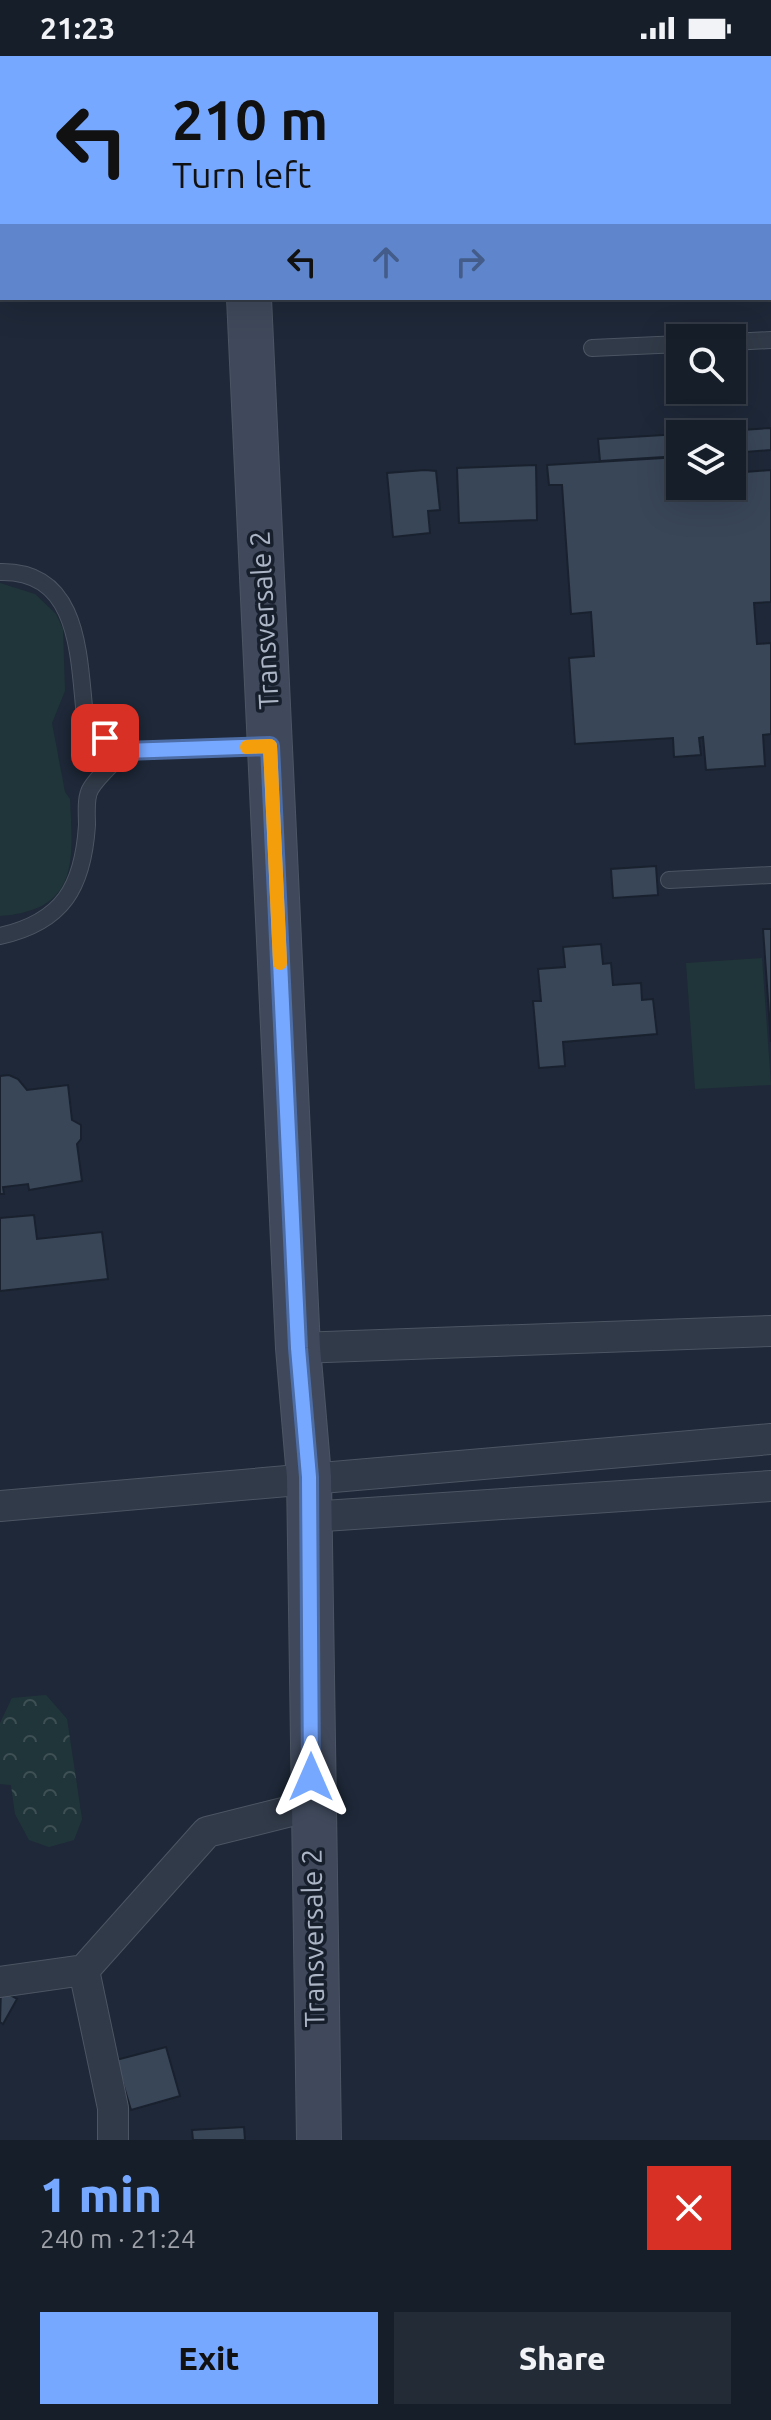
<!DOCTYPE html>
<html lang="en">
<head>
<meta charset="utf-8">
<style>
  :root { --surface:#161e2a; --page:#232b36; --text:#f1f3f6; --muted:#9ea2a8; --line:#353c47; --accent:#77a8ff }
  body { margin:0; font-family:Ubuntu,sans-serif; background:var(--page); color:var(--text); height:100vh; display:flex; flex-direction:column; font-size:30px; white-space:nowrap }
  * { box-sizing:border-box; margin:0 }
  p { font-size:26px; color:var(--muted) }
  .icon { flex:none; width:44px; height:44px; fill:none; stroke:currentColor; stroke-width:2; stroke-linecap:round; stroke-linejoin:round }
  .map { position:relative; height:2084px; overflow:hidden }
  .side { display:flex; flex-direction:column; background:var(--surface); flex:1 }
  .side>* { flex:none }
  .top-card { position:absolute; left:0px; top:0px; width:772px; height:244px; box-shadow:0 8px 32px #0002,0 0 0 2px var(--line); background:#77a8ff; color:#111; overflow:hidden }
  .tools { position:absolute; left:666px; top:268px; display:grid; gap:16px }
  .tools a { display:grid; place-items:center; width:80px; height:80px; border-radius:0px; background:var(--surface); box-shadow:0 8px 32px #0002,0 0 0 2px var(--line); font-size:40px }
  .pin { position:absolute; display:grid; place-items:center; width:68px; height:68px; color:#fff; margin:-34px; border-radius:16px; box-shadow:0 4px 12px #0006 }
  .me { position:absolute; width:88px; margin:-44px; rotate:0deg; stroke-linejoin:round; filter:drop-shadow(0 0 6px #0008) }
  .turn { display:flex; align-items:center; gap:28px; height:168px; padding:0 40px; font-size:36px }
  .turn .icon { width:104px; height:104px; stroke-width:2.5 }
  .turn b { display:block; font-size:56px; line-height:68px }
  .lanes { display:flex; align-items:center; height:76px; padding:0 40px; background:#0003; justify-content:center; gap:40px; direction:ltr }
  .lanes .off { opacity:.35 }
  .round { display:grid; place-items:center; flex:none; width:84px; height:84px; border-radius:0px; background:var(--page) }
  .overview { display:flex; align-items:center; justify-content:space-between; height:136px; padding:0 40px }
  h1 { font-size:48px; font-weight:800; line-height:60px; color:var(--accent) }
  .button { display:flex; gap:16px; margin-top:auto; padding:16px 40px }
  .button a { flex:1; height:92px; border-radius:0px; background:var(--accent); color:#111; font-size:32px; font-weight:800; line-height:92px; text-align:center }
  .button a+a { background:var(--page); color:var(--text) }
  .status { display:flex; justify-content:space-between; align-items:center; height:56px; padding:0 40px; background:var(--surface); direction:ltr }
  .status svg { height:22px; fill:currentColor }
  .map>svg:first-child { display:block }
  .grass { fill:#203539 }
  .forest { fill:url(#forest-crowns) }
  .building { fill:#394658; stroke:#19212e; stroke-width:2 }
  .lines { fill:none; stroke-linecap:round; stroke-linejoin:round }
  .lane-casing { stroke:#4c5563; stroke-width:18 }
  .street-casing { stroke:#4c5563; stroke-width:32 }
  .secondary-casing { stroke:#4c5563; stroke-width:46 }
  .lane { stroke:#313a48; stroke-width:16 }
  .street { stroke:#313a48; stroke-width:30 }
  .secondary { stroke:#3f495b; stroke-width:44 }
  .route-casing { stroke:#4d6da6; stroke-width:20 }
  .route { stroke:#77a8ff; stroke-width:14 }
  .slow { stroke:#f59e0b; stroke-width:14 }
  .labels { text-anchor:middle; stroke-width:7; stroke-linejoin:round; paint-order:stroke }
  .street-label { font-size:28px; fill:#abb5c5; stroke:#171f2c }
</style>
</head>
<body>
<div class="status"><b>21:23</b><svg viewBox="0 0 49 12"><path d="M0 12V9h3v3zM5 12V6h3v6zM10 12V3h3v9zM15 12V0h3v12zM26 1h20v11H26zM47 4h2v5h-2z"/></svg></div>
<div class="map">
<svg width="771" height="2084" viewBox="0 0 771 2084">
  <defs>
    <pattern id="forest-crowns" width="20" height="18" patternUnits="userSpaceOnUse" patternTransform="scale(2)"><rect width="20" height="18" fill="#203539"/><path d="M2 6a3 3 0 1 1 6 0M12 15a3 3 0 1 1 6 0" fill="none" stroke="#3e5054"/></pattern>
  </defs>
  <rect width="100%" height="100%" fill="#1e2838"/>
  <path class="grass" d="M0,527l35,11 21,20 7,15 2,62 -13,32 13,69 5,7c3,63 9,111 -70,117z
    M762,902l9,127 -76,4 -9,-126z"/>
  <path class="forest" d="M46,1639l21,24 15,100 -8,21 -25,7 -20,-7 -14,-26 -4,-29 -11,-1v-61l12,-25z"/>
  <path class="building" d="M771,372v22l-39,3v-19h-50z
    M680,378v22l-80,5 -2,-22z
    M680,401v29h52v-13l39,-3v132l-17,1 3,41 14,-1v91l-8,1 2,31 -59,4 -3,-33 -4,1 2,17 -27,2 -1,-19 -98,6 -6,-86 25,-2 -3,-44 -20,2 -9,-129h-13l-2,-20z
    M536,409l1,55 -78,3 -2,-55z
    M425,414l11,1 4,39 -12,1 2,22 -37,4 -6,-64z
    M656,810l2,29 -45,3 -2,-29z
    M763,873h8v113z
    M601,888l2,20 8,-1 2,22 28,-2 1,17 11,-1 4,35 -94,8 2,24 -26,2 -6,-67h8l-3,-32 27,-2 -2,-20z
    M9,1019l9,4 9,11 41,-5 4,35 9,5v14l-4,5 5,37 -53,9 -1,-6 -25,3 1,7h-4v-118z
    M34,1159l3,24 65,-7 6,47 -108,12v-73z
    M1,1934l16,9 -14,25 -3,-2z
    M166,1991l14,49 -49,14 -15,-50z
    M244,2071l1,13h-52l-1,-10z"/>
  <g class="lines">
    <defs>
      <path id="lane" d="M732,286l39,-2
        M592,292l88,-4
        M0,516c84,-2 78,92 86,153l38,26 144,-5
        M669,824l102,-5
        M0,880c63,-14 83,-49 87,-111 0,-11 -2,-28 4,-37 8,-13 23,-25 33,-37"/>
      <path id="street" d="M298,1292l473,-17
        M0,1450l771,-67
        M309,1461l462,-31
        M0,1926l84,-12
        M113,2084v-32l-29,-138 123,-138 104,-26"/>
      <path id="secondary" d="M238,0v2
        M249,242l49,1050 11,129 10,663"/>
    </defs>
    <use href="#lane" class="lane-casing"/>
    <use href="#street" class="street-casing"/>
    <use href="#secondary" class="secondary-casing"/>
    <use href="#lane" class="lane"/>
    <use href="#street" class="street"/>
    <use href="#secondary" class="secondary"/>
  </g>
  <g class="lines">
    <defs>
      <path id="route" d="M105,682l19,13 146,-5 28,602 11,129 2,300"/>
    </defs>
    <use href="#route" class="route-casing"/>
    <use href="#route" class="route"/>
    <path class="slow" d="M247,691l23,-1 10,217"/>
  </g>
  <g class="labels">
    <g class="street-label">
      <text transform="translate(264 564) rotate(-93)" y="10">Transversale 2</text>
      <text transform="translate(313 1882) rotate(-91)" y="10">Transversale 2</text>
    </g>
  </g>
</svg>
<div class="tools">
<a><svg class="icon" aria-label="search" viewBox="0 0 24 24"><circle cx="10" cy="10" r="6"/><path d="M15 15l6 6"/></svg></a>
<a><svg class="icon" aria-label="layers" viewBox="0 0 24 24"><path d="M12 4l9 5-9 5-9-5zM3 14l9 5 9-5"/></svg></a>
</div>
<div class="pin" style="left:105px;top:682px;background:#d93025"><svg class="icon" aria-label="arrive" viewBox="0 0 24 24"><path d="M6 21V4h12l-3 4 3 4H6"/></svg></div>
<svg class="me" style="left:311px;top:1721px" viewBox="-20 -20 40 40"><path d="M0-17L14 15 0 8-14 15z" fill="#77a8ff" stroke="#fff" stroke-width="4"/></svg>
<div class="top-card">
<div class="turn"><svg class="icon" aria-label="left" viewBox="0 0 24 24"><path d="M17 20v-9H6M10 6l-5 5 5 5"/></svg><div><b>210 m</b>Turn left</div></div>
<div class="lanes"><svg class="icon" aria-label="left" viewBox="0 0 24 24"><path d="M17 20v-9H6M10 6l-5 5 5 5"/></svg><svg class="icon off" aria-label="ahead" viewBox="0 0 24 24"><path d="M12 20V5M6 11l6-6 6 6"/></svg><svg class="icon off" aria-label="right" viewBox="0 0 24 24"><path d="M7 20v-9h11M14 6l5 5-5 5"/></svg></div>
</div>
</div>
<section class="side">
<div class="overview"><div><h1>1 min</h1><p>240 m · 21:24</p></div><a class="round" style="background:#d93025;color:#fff"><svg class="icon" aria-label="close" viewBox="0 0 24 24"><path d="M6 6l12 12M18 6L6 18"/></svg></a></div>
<div class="button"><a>Exit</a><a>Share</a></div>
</section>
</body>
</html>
